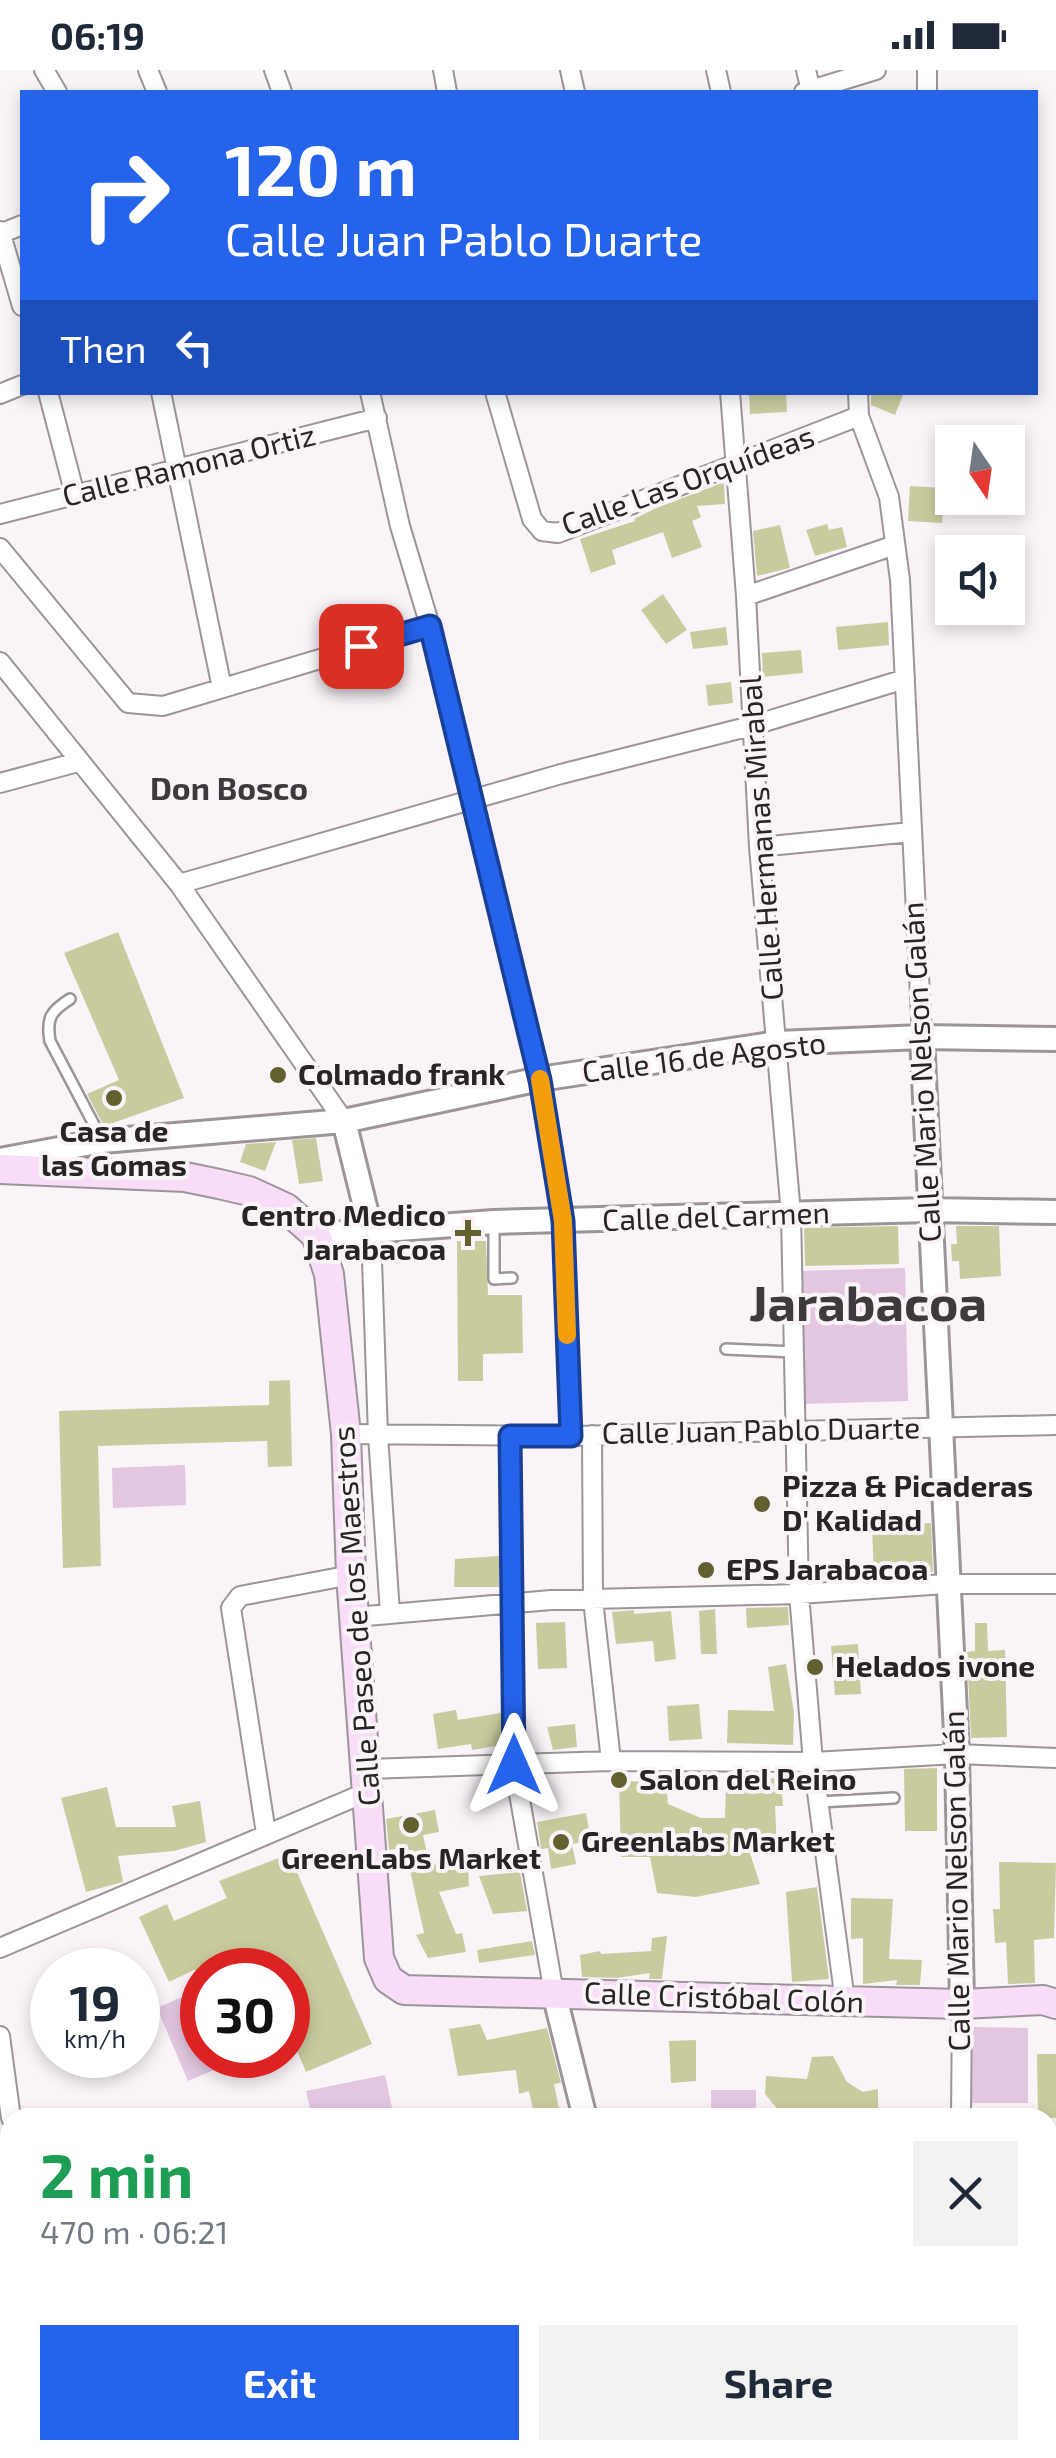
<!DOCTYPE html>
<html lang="en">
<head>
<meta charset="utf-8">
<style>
  :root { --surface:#fff; --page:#f2f2f3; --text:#1f2937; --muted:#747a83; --accent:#2563eb }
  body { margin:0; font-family:"Exo 2",sans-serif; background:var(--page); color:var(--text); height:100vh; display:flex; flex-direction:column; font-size:38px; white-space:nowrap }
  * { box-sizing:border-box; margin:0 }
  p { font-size:32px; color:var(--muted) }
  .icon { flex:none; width:55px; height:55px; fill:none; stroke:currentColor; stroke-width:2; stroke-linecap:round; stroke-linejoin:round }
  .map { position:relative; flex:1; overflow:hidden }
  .side { position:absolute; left:0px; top:2038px; width:1058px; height:352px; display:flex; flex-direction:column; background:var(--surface); border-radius:30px 30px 0 0; box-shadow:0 5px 15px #0003 }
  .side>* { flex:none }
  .banner { position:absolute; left:20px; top:20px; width:1018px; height:305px; border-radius:0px; box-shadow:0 5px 15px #0003; background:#2563eb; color:#fff; overflow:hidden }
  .needle { width:65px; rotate:167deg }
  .buttons { position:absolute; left:935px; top:355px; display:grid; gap:20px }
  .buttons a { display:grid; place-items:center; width:90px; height:90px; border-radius:0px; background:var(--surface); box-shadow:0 5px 15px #0003; font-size:50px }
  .speed { position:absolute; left:30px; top:1878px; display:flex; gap:20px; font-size:50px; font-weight:700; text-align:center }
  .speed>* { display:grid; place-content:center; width:130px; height:130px; border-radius:50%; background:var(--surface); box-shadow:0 5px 15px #0003; line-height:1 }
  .speed small { font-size:25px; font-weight:400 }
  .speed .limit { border:15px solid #d22; background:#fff; color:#111 }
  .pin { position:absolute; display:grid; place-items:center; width:85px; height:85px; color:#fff; margin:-42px; border-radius:20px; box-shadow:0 5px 15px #0006 }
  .me { position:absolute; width:110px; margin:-55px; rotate:0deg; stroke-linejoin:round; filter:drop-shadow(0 0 8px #0008) }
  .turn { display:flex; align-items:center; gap:35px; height:210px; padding:0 40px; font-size:45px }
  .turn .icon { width:130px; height:130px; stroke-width:2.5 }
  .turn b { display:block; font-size:70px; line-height:85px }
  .then { display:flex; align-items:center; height:95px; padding:0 40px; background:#0003; gap:20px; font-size:38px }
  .round { display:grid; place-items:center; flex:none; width:105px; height:105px; border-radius:0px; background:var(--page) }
  .overview { display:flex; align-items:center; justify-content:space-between; height:170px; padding:0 40px }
  h1 { font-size:60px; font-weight:700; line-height:75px; color:#1e9e55 }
  .cta { display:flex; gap:20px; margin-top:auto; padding:20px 40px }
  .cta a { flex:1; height:115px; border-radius:0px; background:var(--accent); color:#fff; font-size:40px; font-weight:700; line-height:115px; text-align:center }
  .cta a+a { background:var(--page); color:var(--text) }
  .status { display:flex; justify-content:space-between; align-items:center; height:70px; padding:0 50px; background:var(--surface); direction:ltr }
  .status svg { height:28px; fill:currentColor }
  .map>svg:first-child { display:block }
  .green { fill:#e3c6e0 }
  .building { fill:#c9cb9e }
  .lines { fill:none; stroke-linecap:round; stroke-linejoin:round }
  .service-casing { stroke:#9b959a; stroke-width:14 }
  .minor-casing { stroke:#9b959a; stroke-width:22 }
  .tertiary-casing { stroke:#9b959a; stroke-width:28 }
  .secondary-casing { stroke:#9b959a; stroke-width:32 }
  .service { stroke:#fff; stroke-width:9 }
  .minor { stroke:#fff; stroke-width:18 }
  .tertiary { stroke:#fff; stroke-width:22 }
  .secondary { stroke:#f9dcf7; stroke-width:28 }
  .route-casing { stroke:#184099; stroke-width:25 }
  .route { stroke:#2563eb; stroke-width:18 }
  .slow { stroke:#f59e0b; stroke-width:18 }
  .poi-dot { fill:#60612e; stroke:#faf4f9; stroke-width:4 }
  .labels { text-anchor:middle; stroke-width:8; stroke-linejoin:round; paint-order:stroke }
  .street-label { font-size:30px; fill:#272426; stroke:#faf4f9 }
  .poi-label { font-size:30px; font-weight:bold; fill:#272426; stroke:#faf4f9; text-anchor:start }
  .neighbourhood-label { font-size:32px; font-weight:bold; fill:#3d393d; stroke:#faf4f9 }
  .town-label { font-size:50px; font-weight:bold; fill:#3d393d; stroke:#faf4f9 }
</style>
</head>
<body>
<div class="status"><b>06:19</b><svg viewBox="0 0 49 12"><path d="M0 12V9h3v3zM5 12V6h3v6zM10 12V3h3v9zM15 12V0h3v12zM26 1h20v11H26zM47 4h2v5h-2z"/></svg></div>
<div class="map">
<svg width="1056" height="2388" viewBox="0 0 1056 2388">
  <rect width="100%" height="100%" fill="#faf4f9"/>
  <path class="green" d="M905,1198l3,133 -106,3 -4,-133z
    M185,1395l1,40 -73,3 -1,-40z
    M202,1918v67h31l2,6 -47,20 -31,-73z
    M972,1957l56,1v75h-56z
    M385,2005l9,42h-82l-6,-26z
    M711,2020h45v27h-45z"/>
  <path class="building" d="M871,322h33l-9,23 -24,-10z
    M786,323l1,19 -37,2 -1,-20z
    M724,412l1,22 -28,2 4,11 -9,4 10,26 -30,11 -9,-26 -51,18 4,14 -25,9 -11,-34 55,-18 -1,-2 20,-10z
    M910,416l34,2 -2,35 -34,-2z
    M827,454l2,6 13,-3 5,20 -32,9 -9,-26z
    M780,455l10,43 -33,8 -4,-45z
    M663,524l24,36 -21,14 -25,-34z
    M888,552l1,23 -51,5 -2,-23z
    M726,557l2,18 -35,4 -3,-17z
    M801,580l2,23 -40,4 -1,-24z
    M731,612l2,21 -25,3 -2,-21z
    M118,862l66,166 -80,28 -17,-32 32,-14 -55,-127z
    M316,1068l7,43 -24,3 -7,-44z
    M276,1072l-11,29 -25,-9 6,-18z
    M898,1156l1,38 -94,2 -1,-38z
    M956,1156h43l2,50 -41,3 -1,-18h-7l-1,-17h6z
    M457,1171h29l2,54h34l1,58 -40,1v27h-25z
    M290,1310l2,86 -24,1 -1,-26 -169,5 3,120 -38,2 -4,-157 210,-6v-24z
    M931,1453l2,49 -59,4 -2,-50z
    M499,1486v31h-45l1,-28z
    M788,1537l1,18 -42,3 -1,-20z
    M715,1539l2,45h-16l-2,-43z
    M634,1540v4l37,-3 5,48 -21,3 -2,-21 -37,3 -4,-32z
    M565,1552l2,46 -29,1 -2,-46z
    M975,1553h12l1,28 17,-1 2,87 -36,1 -4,-86 8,-1z
    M858,1574l3,50 -26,1 -4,-49z
    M786,1594l8,48 -1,33 -66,-2 1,-33 46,1 -6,-44z
    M699,1634l3,35 -33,2 -2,-35z
    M456,1640l2,10 43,-7v32l-29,5 -1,-6 -33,5 -5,-35z
    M575,1654l2,23 -24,3 -6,-23z
    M937,1698v63h-32l-1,-62z
    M781,1708l2,28h-8l2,46 -30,-8 13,40 -64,13 -39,-4 -7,-36h-29l-2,-77 47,4 2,20 33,14h24l1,-38z
    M107,1717l9,40h60l-4,-21 28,-5 6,41 -32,9 -56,5 5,26 -37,10 -25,-94z
    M435,1740l4,22 -16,3 6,28 5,-1 5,7 29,-6 1,23 -30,6 17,42 6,-1 4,19 -38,6 -12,-23 8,-2 -19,-85 -16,2 -3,-31z
    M586,1743l5,28 -19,3 4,20 -25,5 -3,-21 -7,1 -4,-27z
    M289,1784l83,190 -66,28 -18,-43v-59h-94l-25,12 -30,-65 28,-13 7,17 53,-23 -8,-17z
    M999,1792l57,1 -2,75 -20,2 1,43 -27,1 -2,-42 -11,1 -2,-34h7z
    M520,1802l7,39 -34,3 -14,-38z
    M817,1817l12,92 -37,3 -6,-90z
    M851,1828l42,1 -4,60 33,1 -2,25h-24l1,-5 -34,4v-46l-12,1z
    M667,1866l-5,43h-13l1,-6 -33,5 -35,-1 -2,-22 20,-4 1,3 50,-3 1,-13z
    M532,1871l3,14 -56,8 -2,-13z
    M52,1923v50l-2,1 -16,-47z
    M480,1954l7,16 60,-12 14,55 -7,1 7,34h-26l-6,-27 -10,3 -3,-24 -58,6 -9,-47z
    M696,1970v41l-25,2 -2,-42z
    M1037,1984h19v64h-18z
    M833,1986l14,26 16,10 15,-3v29h-65v-7l-35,-1 -13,-16 1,-18 41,3 5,-22z"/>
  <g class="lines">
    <defs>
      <path id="service" d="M70,929c-19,12 -24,19 -20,42l51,97
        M494,1154v55l18,-1
        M726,1279l67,3
        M819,1732l75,-4
        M1048,2087h8"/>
      <path id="minor" d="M44,0l13,22
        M148,0l9,22
        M274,0l8,22
        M443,0l4,22
        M570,0l5,22
        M716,0l5,22
        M806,0l5,21
        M804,22l72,-22
        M927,22v-22
        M0,161l22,75
        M0,164l22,-9
        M48,322l27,103
        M161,322l61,296
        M370,322l30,134 30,100 110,453 23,142 8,215
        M495,322l37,127 10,12 16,2 301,-117
        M730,322l16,204 13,251 32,367 8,380 14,168 32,239
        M858,322l1,24 30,81 11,83 22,457
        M0,324l22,-9
        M0,444l377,-96
        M0,478l128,155 35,3 267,-80
        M746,526l149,-51
        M0,592l179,222 165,237
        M0,713l78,-21
        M759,777l152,-15
        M179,814l382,-110 190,-48 154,-47
        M371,1161l7,204 12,178
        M346,1364l225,2 485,-11
        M592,1365l1,165 18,161
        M510,1366l4,329 40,228
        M355,1547l196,-17 248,-6 147,-10h110
        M367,1699l244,-8 202,1 144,-8 99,4
        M266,1763l-35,-225 9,-12 111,-21
        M0,1878l367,-156
        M0,1966l11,82
        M961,2048l1,-114
        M0,2096h10
        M1048,2165h8
        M377,2380l1,8
        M956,2388v-8"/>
      <path id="tertiary" d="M922,967l35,717 5,250
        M344,1051l27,110
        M0,1090l102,-19 242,-20 196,-42 238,-36 144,-6 134,2
        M316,1165l178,-13 434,-12 128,2
        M554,1923l31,125
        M663,2380l2,8"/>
      <path id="secondary" d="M0,1099l185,8 34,7 30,7 37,17 30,27 13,39 17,160 5,141 28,383 9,21 16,11 558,14 81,-4 13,4"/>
    </defs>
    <use href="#service" class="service-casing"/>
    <use href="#minor" class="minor-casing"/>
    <use href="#tertiary" class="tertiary-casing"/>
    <use href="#secondary" class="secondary-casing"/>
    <use href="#service" class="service"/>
    <use href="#minor" class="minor"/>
    <use href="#tertiary" class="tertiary"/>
    <use href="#secondary" class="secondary"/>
  </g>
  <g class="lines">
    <defs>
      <path id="route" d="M361,576l69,-20 110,454 23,141 8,215h-61l4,329"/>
    </defs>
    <use href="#route" class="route-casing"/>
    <use href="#route" class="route"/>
    <path class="slow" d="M540,1009l23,142 4,114"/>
  </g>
  <g class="poi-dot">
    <circle cx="278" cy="1005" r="10"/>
    <circle cx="114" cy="1028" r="10"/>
    <path d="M463 1148h10v10h10v10h-10v10h-10v-10h-10v-10h10z"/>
    <circle cx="762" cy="1434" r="10"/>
    <circle cx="706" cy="1500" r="10"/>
    <circle cx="815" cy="1597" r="10"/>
    <circle cx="619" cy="1710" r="10"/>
    <circle cx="411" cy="1755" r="10"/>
    <circle cx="561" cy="1772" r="10"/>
  </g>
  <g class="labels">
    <g class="street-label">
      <text transform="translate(189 396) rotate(-14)" y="10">Calle Ramona Ortiz</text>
      <text transform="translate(688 411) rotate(-20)" y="10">Calle Las Orquídeas</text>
      <text transform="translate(762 768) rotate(-94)" y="10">Calle Hermanas Mirabal</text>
      <text transform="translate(704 988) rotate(-7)" y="10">Calle 16 de Agosto</text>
      <text transform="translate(922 1002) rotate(-93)" y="10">Calle Mario Nelson Galán</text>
      <text transform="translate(716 1147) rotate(-2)" y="10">Calle del Carmen</text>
      <text transform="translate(761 1361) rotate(-1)" y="10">Calle Juan Pablo Duarte</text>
      <text transform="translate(357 1546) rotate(-94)" y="10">Calle Paseo de los Maestros</text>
      <text transform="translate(957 1811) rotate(-91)" y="10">Calle Mario Nelson Galán</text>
      <text transform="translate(724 1928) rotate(2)" y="10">Calle Cristóbal Colón</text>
    </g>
    <g class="poi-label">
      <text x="298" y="1015">Colmado frank</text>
      <text x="114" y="1072" text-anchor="middle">Casa de<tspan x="114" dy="34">las Gomas</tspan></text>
      <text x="446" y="1156" text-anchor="end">Centro Medico<tspan x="446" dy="34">Jarabacoa</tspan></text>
      <text x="782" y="1427">Pizza &amp; Picaderas<tspan x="782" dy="34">D' Kalidad</tspan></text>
      <text x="726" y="1510">EPS Jarabacoa</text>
      <text x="835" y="1607">Helados ivone</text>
      <text x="639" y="1720">Salon del Reino</text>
      <text x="581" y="1782">Greenlabs Market</text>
      <text x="411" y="1799" text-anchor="middle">GreenLabs Market</text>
    </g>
    <g class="neighbourhood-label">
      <text x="229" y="730">Don Bosco</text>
    </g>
    <g class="town-label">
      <text x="868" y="1251">Jarabacoa</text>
    </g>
  </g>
</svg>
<div class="buttons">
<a><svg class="needle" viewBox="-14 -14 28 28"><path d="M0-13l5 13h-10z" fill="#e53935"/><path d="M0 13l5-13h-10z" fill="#747a83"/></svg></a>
<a><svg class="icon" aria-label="sound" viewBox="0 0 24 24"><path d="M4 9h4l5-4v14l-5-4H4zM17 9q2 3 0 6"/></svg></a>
</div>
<div class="speed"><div>19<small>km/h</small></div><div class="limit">30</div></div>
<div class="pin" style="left:361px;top:576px;background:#d93025"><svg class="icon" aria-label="arrive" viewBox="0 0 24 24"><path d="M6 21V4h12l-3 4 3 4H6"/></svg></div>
<svg class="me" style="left:514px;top:1695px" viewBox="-20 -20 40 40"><path d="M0-17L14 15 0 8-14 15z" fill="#2563eb" stroke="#fff" stroke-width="4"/></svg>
<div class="banner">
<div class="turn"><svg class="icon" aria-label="right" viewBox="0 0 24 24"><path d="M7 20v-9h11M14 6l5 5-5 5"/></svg><div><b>120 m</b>Calle Juan Pablo Duarte</div></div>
<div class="then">Then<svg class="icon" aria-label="left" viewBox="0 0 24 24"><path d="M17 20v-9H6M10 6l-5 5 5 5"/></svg></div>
</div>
<section class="side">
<div class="overview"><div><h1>2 min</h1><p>470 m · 06:21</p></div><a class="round"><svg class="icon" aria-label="close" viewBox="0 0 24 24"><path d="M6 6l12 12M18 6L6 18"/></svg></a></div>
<div class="cta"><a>Exit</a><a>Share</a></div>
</section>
</div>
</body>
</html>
